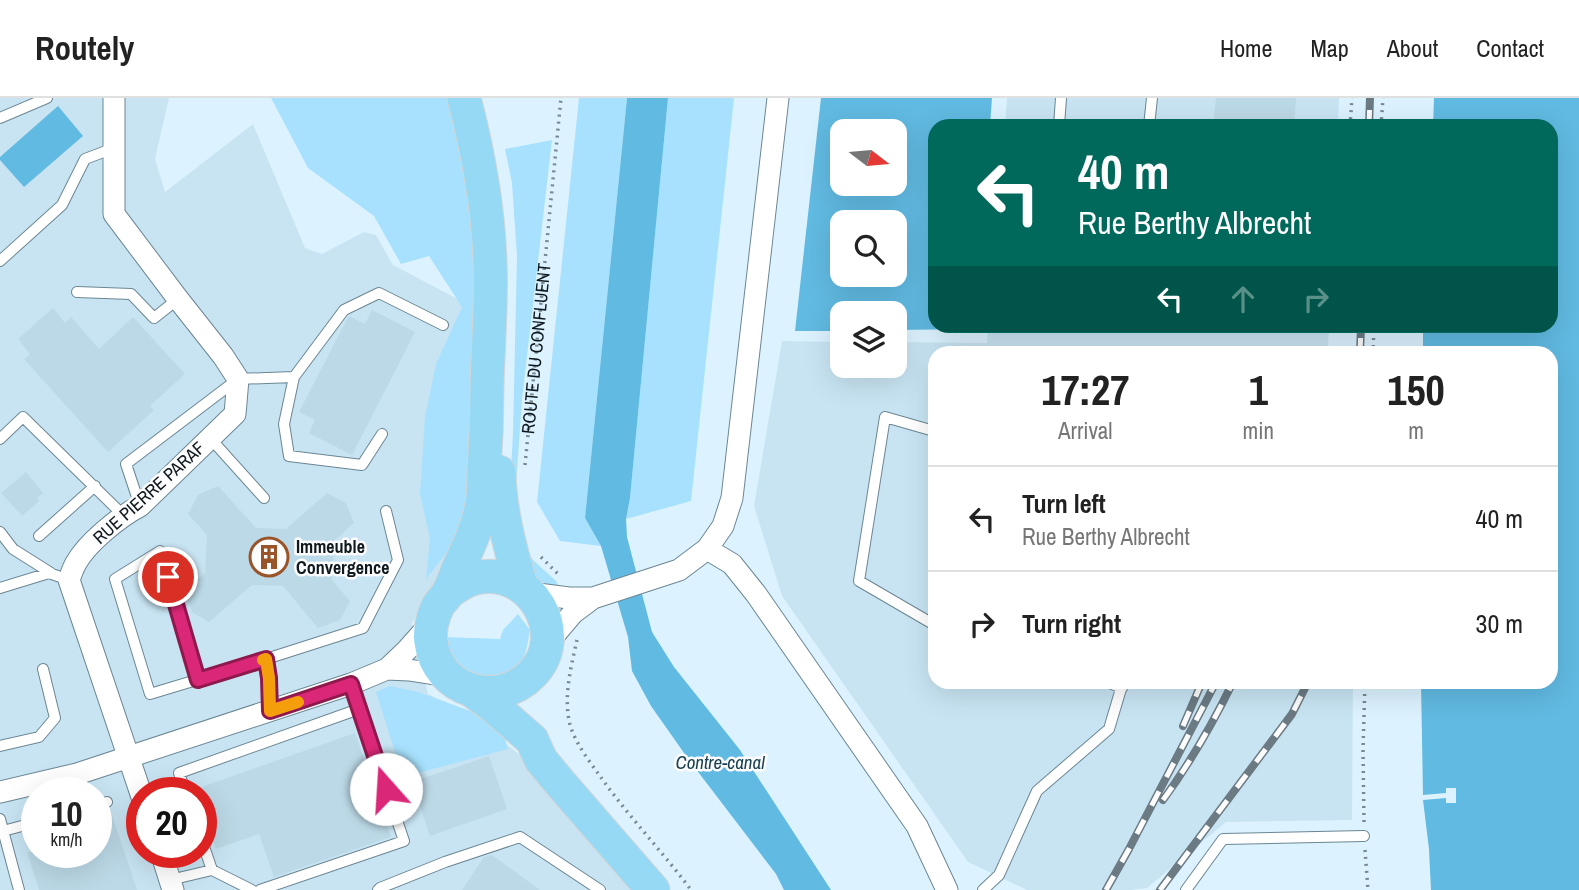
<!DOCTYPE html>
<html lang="en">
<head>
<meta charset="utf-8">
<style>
  :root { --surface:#fff; --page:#f2f2f2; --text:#222; --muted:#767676; --line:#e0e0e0 }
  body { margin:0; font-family:"Archivo Narrow",sans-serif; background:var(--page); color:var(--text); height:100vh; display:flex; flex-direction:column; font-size:26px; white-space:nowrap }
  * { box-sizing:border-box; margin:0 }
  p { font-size:23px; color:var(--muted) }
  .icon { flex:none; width:38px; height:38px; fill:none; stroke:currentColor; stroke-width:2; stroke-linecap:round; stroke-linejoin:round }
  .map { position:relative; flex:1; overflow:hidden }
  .drawer { position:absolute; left:928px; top:248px; width:630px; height:343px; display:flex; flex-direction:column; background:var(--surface); border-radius:21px; box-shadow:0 7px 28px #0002 }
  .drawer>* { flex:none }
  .hud { position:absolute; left:928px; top:21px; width:630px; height:214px; border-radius:21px; box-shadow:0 7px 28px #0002; background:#00695c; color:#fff; overflow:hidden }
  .needle { width:46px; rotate:106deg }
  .buttons { position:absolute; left:830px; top:21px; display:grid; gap:14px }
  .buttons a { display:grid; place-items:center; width:77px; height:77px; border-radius:14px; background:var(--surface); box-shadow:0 7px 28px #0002; font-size:35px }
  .speed { position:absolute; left:21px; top:679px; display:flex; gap:14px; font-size:35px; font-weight:700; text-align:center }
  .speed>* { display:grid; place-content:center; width:91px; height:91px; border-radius:50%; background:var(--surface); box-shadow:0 7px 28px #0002; line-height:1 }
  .speed small { font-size:18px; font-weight:400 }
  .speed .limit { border:10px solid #d22; background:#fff; color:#111 }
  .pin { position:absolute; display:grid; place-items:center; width:60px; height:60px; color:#fff; margin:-30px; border:4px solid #fff; border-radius:50%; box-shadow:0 2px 7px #0007 }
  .me { position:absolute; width:77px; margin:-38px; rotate:341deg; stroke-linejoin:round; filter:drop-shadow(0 0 5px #0008) }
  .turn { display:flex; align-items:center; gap:24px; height:147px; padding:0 35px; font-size:32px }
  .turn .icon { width:91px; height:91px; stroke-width:2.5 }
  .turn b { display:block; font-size:49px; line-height:60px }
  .lanes { display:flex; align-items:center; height:66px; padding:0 35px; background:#0003; justify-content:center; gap:35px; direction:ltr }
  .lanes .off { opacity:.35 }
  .eta { display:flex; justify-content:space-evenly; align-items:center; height:119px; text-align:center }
  .eta b { font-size:42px; font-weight:800; line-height:49px }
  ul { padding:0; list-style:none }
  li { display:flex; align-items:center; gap:21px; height:105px; padding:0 35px; border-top:2px solid var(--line) }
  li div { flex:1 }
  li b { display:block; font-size:26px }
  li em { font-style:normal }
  header { display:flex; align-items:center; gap:42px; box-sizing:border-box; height:98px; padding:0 35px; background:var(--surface); border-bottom:2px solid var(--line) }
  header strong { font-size:33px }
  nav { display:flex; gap:38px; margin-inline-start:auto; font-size:24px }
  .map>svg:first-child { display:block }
  .built { fill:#c8e4f3; fill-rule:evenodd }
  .green { fill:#a7e1fd }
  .water { fill:#61bae2; fill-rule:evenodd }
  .building { fill:#bcd9e7 }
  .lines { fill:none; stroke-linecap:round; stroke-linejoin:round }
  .service-casing { stroke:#6b8693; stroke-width:12 }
  .minor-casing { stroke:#6b8693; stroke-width:23 }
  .primary-casing { stroke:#d4d5d6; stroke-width:35 }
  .path { stroke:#788891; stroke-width:3.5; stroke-dasharray:2 5; stroke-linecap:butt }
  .service { stroke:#fff; stroke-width:10 }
  .minor { stroke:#fff; stroke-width:21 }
  .primary { stroke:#96d9f5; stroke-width:33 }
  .rail-casing { stroke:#6b7a83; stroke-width:8 }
  .rail { stroke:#fcfcfc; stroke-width:5; stroke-dasharray:16; stroke-linecap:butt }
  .route-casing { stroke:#8e194d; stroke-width:18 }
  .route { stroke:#db2777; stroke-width:12 }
  .slow { stroke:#f59e0b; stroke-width:12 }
  .labels { text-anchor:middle; stroke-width:5; stroke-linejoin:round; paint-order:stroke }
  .street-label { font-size:18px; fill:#0e181d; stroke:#fcfcfc }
  .poi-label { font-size:18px; font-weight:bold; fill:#0e181d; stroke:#fcfcfc; text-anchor:start }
  .water-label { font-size:19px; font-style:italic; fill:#194051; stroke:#fcfcfc }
</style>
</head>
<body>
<header>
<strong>Routely</strong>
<nav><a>Home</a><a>Map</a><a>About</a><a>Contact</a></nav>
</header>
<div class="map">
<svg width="1579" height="792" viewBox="0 0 1579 792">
  <rect width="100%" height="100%" fill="#dcf3ff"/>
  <path class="built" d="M0,0h169l-14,61 10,33 88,-68 52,124 17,6 42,-22 12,3 17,30 78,41 -14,244 -45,73 16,71 39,19 63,50 108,127h-638zM37,695h59v59h-59zM142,695h59v59h-59z
    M1007,0h332l-1,28h-333z
    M988,228h341l-1,21h27v6l-421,1v328l419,1 -1,137 -126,2 -79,66 -16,2h-104l-59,-28 -186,-266 -28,-90 28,-165 60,1v24h52v-24l93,1z"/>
  <path class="green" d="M271,0h182l24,129 -1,248 -22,68 -28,36 4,-41 -10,-44 5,-77 11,-53 26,-57 -33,-51 -28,8 -27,-48 -66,-48z
    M579,0h48l-42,420 16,28 -41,-5 -23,-39z
    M668,0h66l-43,403 -65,18 4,-21z
    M552,42l-30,259 -7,101 -4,-30 2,-37 4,-177 -5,-73 -7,-34z
    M522,445l11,17 23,21 4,8 -23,-9z
    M518,516l12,16c-2,11 -4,27 -11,36 -13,17 -46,12 -60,0 -8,-8 -11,-19 -15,-29l56,2 3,-9z
    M390,588l28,6 55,20 31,24 4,13 -105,28 -27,-85z"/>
  <path class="water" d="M627,0h41l-38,400 -4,21 1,18 25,95 22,35 66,83 91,140h-47l-8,-16 -87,-114 -38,-54 -19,-35 -4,-34 -27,-91 -16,-28z
    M821,0h171l-2,28h-56v200h41v3l-81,1v-17h-52v18h-47zM842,33h52v53h-52zM842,124h52v53h-52z
    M1434,0h145v792h-148l-2,-41 -6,-49 23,-2v5h10v-15h-10v5l-23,2 -2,-112 129,-1v-328l-127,-1v-27h127v-200h-117z
    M58,8l25,30 -59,51 -24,-27v-3z"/>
  <path class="building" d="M1216,0h80l-2,28h-81z
    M53,210l12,15 6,-6 28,32 34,-32 52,57 -35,32 4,4 -46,42 -84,-93 6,-5 -12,-15z
    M372,212l43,22 -63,123 -43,-22 6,-13 -16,-8 47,-91 3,-5 16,8z
    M26,374l17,21 -6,5 2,3 -17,15 -21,-23z
    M218,388l38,42 30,1 41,-36 19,10 8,20 -20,18 -2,39 18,21 -10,19 -22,8 -35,-42 -31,-1 -43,37 -17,-10 -7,-21 20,-18 2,-38 -19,-21 10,-19z
    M355,635l36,104 -117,40 -15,-43 -43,15 -15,-43v-13h-4l-1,-4z
    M489,658l18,53 -77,27 -18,-54z
    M111,714l26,78h-98l-12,-38h69v-35z
    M492,757l48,35h-78l22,-33z"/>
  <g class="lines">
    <defs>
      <path id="service" d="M0,20l47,-20
        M1059,28l2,-28
        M1149,28l3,-28
        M0,163l62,-56 23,-46 29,-11
        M77,194l54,2 23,24 24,-19
        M382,336l-20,31 -73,-9 -5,-32 10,-47 50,-67 35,-17 64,32
        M210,340l54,60
        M0,341l23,-22 100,98
        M140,408l-14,-42 112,-85 56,-2
        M0,434l13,17 38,24
        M39,438l56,-50
        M0,490l49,-15 20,7
        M933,526l-74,-43 26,-164 49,14
        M199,582l-39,-129 -45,28 35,115 116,-35
        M1107,584l15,6
        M270,613l-1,-33 -3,-19 97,-31 35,-68 -12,-49
        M0,648l39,-9 16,-19 -12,-49
        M77,676l4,19
        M186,695l-7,-20 180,-64
        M96,707l11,-3
        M0,721l19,71
        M3,733l34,-9
        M201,740l11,32 40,20
        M170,782l42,-10
        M260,792l144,-49 -53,-157
        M378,792l2,-2 65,-26 75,-25 80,53
        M983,792l16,-15 38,-84 72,-62 14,-47
        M1186,792l37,-51 141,-3"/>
      <path id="minor" d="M114,0v116l64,85 45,57 15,23 -3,35 -95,92c-21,11 -53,37 -64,57 -3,5 -5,11 -7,17l73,217
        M707,451l25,15 24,30 161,232 30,64
        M530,495l39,5h24l86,-28 28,-21 16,-23 9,-28 46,-400
        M546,547l27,-32 20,-15
        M387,571l22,1 38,6
        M0,694l77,-18 274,-90 36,-15 20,-19 25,-28
        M161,754l12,38"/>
      <path id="primary" d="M499,374c1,39 11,76 22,114
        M448,495c9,-7 17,-13 28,-15 54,-13 95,56 56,96 -34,35 -95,18 -101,-32 -2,-11 2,-26 7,-36 3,-5 7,-8 10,-13 4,-7 7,-16 10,-24 10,-21 20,-42 24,-65 2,-10 2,-21 2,-32 2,-28 3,-56 3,-84 1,-43 5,-86 3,-128 -2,-55 -12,-109 -26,-162
        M471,592l22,16 39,34 9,20 20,24 92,106"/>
    </defs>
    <use href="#service" class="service-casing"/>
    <use href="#minor" class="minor-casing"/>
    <use href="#primary" class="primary-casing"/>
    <g class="path">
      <path d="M1350,28l2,-28"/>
      <path d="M1381,28l2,-28"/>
      <path d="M1373,256l1,-28"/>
      <path id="s1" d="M525,367l36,-367"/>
      <path d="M541,459l19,19"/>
      <path d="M577,542c-6,27 -14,57 -7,85 6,19 19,36 30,51 28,40 62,75 91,114"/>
      <path d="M1364,724l-1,-72 2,-68"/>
      <path d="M1365,752l3,40"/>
    </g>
    <use href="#service" class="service"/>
    <use href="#minor" class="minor"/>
    <use href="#primary" class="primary"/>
    <defs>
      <path id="rail" d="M1369,28l1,-28
        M1360,256l1,-28
        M1183,628l19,-44
        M1163,702c27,-37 50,-77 70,-118
        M1106,792l23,-41 87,-167
        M1160,792l132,-176 16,-32"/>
    </defs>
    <use href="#rail" class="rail-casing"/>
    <use href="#rail" class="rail"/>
  </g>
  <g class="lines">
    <defs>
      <path id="route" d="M168,479l30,103 68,-21 3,19 1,33 81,-27 35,105"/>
    </defs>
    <use href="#route" class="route-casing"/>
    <use href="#route" class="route"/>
    <path class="slow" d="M263,562l3,-1 3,19 1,33 28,-9"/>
  </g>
  <defs>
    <symbol id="building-ring" viewBox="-11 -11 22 22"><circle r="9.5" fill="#fcfcfc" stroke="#9a542a" stroke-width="1.5"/><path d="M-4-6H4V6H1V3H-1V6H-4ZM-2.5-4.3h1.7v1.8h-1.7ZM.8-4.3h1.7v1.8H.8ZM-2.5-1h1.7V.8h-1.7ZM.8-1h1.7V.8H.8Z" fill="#9a542a"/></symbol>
  </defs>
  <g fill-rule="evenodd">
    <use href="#building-ring" x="247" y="437" width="44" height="44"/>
  </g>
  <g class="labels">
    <g class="street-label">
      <text dy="6" stroke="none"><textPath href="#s1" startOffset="117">ROUTE DU CONFLUENT</textPath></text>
      <text transform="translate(149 395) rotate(-42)" y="6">RUE PIERRE PARAF</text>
    </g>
    <g class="poi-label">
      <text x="296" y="455">Immeuble<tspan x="296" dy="21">Convergence</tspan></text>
    </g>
    <g class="water-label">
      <text x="720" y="671">Contre-canal</text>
    </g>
  </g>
</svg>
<div class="buttons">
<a><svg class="needle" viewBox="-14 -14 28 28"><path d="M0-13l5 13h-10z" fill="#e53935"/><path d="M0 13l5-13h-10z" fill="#767676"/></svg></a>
<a><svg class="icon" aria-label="search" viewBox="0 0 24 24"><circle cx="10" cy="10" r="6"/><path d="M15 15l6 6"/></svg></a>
<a><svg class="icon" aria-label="layers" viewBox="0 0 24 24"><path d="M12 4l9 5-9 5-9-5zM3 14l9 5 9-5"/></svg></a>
</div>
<div class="speed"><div>10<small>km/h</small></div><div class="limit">20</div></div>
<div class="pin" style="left:168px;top:479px;background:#d93025"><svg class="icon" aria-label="arrive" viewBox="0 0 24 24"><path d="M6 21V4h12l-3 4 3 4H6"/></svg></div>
<svg class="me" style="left:386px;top:691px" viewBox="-20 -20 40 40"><circle r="19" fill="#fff"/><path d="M0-13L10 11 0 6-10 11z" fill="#db2777"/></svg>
<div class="hud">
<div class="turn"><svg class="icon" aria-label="left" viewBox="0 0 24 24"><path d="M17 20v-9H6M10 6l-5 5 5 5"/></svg><div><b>40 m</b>Rue Berthy Albrecht</div></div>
<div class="lanes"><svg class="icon" aria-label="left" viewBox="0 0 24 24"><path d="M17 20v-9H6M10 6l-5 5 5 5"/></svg><svg class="icon off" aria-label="ahead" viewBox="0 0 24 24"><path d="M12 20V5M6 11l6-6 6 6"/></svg><svg class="icon off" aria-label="right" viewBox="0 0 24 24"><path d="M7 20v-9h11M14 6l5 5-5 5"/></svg></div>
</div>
<section class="drawer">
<div class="eta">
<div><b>17:27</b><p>Arrival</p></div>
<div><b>1</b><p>min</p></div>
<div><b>150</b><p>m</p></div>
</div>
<ul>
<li><svg class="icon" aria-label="left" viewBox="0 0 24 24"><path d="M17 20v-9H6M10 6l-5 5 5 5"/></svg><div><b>Turn left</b><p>Rue Berthy Albrecht</p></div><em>40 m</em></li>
<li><svg class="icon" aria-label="right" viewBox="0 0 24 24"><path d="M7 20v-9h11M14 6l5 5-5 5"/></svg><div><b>Turn right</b></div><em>30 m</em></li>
</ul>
</section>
</div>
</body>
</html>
